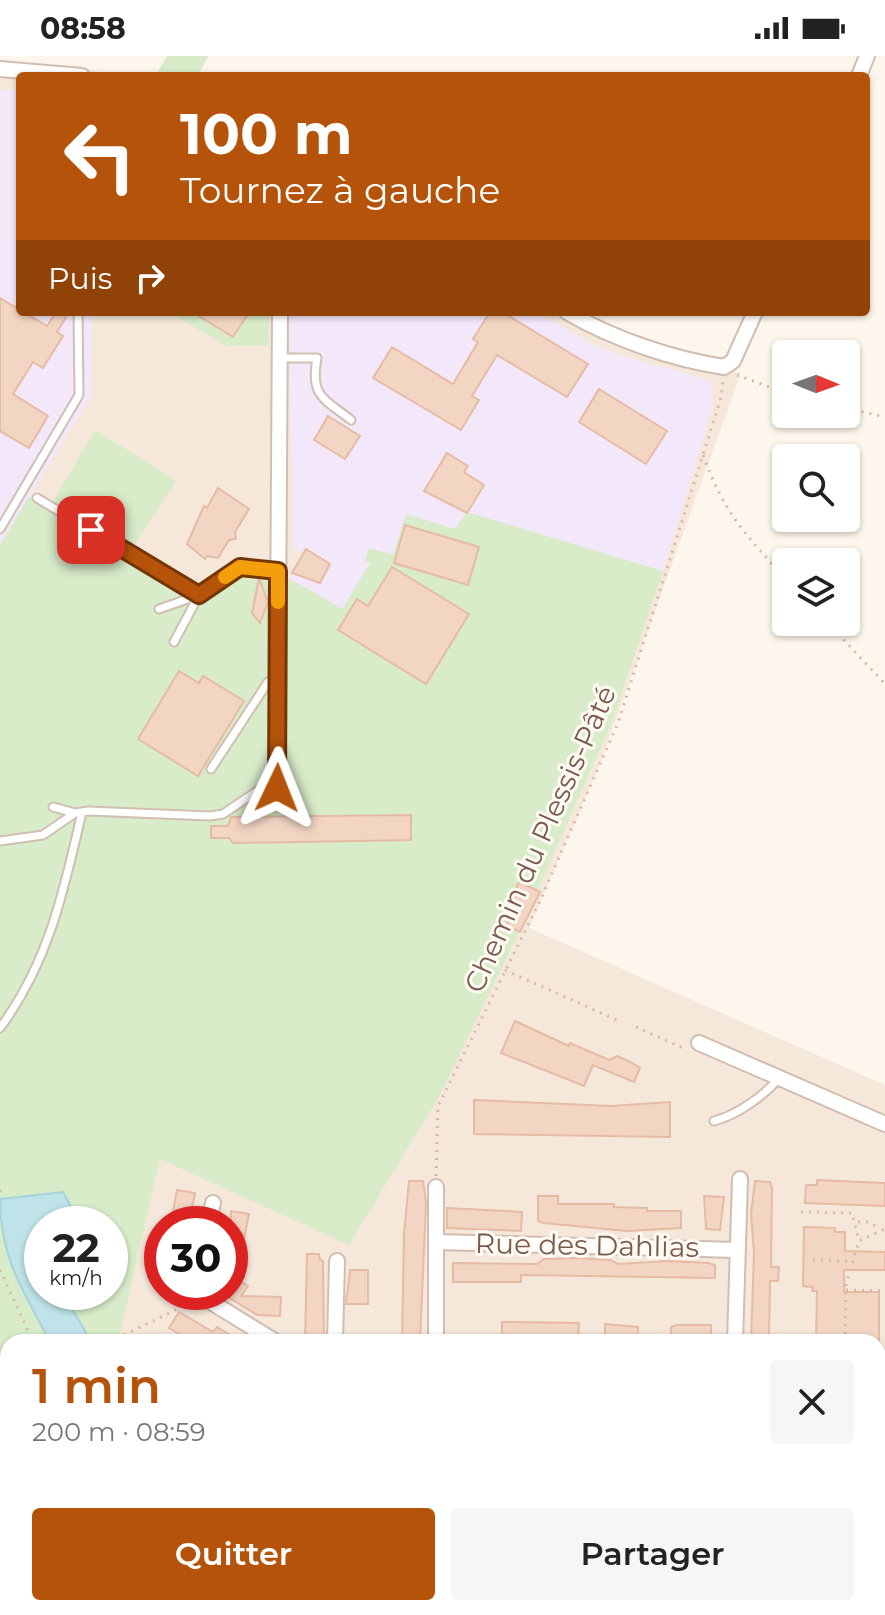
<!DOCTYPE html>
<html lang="fr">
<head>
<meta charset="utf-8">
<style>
  :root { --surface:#fff; --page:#f6f6f6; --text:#222; --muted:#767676; --accent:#b45309 }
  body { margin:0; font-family:Montserrat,sans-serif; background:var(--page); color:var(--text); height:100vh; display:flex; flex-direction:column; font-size:30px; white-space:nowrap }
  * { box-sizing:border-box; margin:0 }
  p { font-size:26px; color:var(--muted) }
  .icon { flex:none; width:44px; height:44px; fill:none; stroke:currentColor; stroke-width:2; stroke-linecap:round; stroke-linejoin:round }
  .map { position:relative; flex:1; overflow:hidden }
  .drawer { position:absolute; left:0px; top:1278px; width:886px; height:282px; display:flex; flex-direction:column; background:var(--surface); border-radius:24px 24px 0 0; box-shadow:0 2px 6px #0004 }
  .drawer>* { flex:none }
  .banner { position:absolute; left:16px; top:16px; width:854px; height:244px; border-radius:8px; box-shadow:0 2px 6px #0004; background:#b45309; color:#fff; overflow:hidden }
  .needle { width:52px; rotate:91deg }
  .controls { position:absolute; left:772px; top:284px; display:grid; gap:16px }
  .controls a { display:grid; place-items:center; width:88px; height:88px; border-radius:8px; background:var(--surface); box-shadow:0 2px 6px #0004; font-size:40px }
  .speed { position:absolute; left:24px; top:1150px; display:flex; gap:16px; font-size:40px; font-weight:700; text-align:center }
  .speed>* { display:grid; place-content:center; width:104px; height:104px; border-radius:50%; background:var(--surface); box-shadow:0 2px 6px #0004; line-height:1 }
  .speed small { font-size:20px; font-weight:400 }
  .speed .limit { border:12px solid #d22; background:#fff; color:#111 }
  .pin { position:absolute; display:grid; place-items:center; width:68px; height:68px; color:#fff; margin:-34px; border-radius:16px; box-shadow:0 4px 12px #0006 }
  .me { position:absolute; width:88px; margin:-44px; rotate:2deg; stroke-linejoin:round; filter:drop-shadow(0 0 6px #0008) }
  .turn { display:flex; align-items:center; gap:28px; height:168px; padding:0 32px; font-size:36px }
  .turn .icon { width:104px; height:104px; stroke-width:2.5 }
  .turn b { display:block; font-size:56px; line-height:68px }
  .then { display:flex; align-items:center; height:76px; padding:0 32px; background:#0003; gap:16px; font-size:30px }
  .round { display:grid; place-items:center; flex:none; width:84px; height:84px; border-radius:8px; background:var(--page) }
  .head { display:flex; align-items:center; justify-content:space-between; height:136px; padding:0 32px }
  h1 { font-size:48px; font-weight:600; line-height:60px; color:var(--accent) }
  .cta { display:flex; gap:16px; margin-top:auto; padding:16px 32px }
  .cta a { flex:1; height:92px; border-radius:8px; background:var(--accent); color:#fff; font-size:32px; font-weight:600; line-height:92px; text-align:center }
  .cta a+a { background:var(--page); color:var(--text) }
  .status { display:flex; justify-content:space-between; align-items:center; height:56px; padding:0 40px; background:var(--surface); direction:ltr }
  .status svg { height:22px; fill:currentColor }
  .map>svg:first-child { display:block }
  .residential { fill:#f5e8da; fill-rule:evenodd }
  .education { fill:#f3e8fa }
  .green { fill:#d8ecc9; fill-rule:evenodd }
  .water { fill:#bfe3e8; stroke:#a5d3da; stroke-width:2 }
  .building { fill:#f3d5c3; stroke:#e6bba3; stroke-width:2 }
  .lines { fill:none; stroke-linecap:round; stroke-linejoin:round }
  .service-casing { stroke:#d1beb0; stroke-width:11 }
  .minor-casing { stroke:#d1beb0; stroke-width:18 }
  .path { stroke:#d9b8a5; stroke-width:3; stroke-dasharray:2 6; stroke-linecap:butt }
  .service { stroke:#fff; stroke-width:7 }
  .minor { stroke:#fff; stroke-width:14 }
  .route-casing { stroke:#753606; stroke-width:20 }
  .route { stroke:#b45309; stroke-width:14 }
  .slow { stroke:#f59e0b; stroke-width:14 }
  .labels { text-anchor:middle; stroke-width:6; stroke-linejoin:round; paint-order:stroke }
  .street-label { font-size:28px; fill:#7a5c4d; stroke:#fffaf3 }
</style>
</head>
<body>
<div class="status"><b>08:58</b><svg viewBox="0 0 49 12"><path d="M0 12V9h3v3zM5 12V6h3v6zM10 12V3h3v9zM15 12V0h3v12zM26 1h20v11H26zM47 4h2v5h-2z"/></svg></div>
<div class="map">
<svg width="885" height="1559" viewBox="0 0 885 1559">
  <rect width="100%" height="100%" fill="#fdf6ec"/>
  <path class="residential" d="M0,5l71,5 47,10h-98v236h563l21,12 137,49 -143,396 -69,159 356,157v530h-885zM42,1168h68v68h-68zM162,1168h68v68h-68zM8,1286h870v266h-870z"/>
  <path class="education" d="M20,33v223h72v83l-92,150v-455z
    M289,256h247l56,32 30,12 84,23 6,8 1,20 -50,164 -196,-58 -11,16 -85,34 -30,47 -52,-32 14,-24 -10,-5z"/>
  <path class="green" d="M167,0h42l-12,20h-42z
    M168,256h101v34h-42z
    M95,374l81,50 -44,70 -81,-45z
    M29,441l173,107c11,-9 22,-22 34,-29 30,-17 81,20 106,34l28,-46 -5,-2 4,-13 24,7 13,-41 49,15 12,-17 196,59 -51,151 -90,204 -82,169 -91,150 -189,-86 -42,183h-110v266h68v7h-76v-1070zM42,1168h68v68h-68z"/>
  <path class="water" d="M63,1136l17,32h-38v68h21l28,50h-41c-26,-50 -50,-84 -50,-143z"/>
  <path class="building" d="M0,242l47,28 9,-14h13l-12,20 6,4 -20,32 -10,-6 -20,32 35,22 -19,32 -29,-17z
    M192,256h57l-16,25z
    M490,256h12l86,52 -21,33 -70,-42 -25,41 7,4 -18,30 -88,-52 19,-31 61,37 25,-42 -5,-3z
    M599,333l68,42 -21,33 -67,-42z
    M328,360l32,20 -15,23 -31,-19z
    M447,397l21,13 -4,6 20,13 -17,28 -43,-22z
    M218,432l31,21 -14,23 1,7 -7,1 -11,18 -11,-2 -2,3 -18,-15 17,-38 3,2z
    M405,469l74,22 -11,38 -74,-22z
    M306,493l24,15 -10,19 -28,-10z
    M392,511l77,47 -43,70 -88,-54 19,-31 11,7z
    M259,522l9,24 -8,21 -8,-10z
    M179,615l20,12 4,-7 41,25 -46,75 -60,-37z
    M411,759v25l-178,3 -4,-5h-18v-12h17l3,-9z
    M519,826l21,10 -20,40 -14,-7 4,-8 -6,-3z
    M515,965l54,25 1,-3 39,17 8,-4 13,6 10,6 -6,14 -41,-17 -9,21 -83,-33z
    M474,1044l137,6 59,-4v35l-196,-3z
    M817,1124l68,3v23l-80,-3 1,-18h11z
    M409,1125h14l3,21 -6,140h-18l2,-108z
    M755,1125l15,1 2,6 -1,79h8l-1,14h-8l-1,61h-18l3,-89 -3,-39z
    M177,1134l18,3 -6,31 -18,-2z
    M538,1140h20v8h56v3l33,1v3h34v17l-54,3 -84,-8 -5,-2z
    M704,1140l20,1 -4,33 -14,-1z
    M447,1152l75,4 -1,19 -74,-3z
    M231,1155l18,3 -7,34 -12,-2z
    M804,1171l31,1v4h10v19l40,1v18h-41v22h35v50h-63l1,-51h-5l1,-4 -10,-1z
    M307,1198h12l1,6 3,1 1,81h-19z
    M578,1202l33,2 7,4 51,-3 39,2 7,2v13l-194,-3v7h-68v-19l84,1 7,-5z
    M350,1214h18v34h-22z
    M230,1219l18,11 -7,10 40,1 -1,19 -23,-1 -30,-19h3z
    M179,1256l34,20 4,-5 24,15h-48l-24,-14z
    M502,1266l77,1 -1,19 -76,-1z
    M605,1268l33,3v15h-33z
    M677,1269h34v17h-40v-15z"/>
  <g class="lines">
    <defs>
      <path id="service" d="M279,302h38c-7,38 6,40 34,62
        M37,442l162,97 -25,47
        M0,473l79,-134 -1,-83
        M159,553l40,-14 41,-28 38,4
        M211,713l57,-87 9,-7
        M53,751l22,6
        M0,785l43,-6 32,-22 13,-2 122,5 13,-2 52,-35
        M0,972c49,-66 64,-138 82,-216
        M714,1065c23,-6 50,-25 65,-43"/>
      <path id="minor" d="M0,13l82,7
        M859,20l8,-20
        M567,256c46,27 105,47 157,55l9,-6 22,-49
        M277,732l3,-476
        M699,987l186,81
        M436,1131v155
        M208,1168l5,-21
        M437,1186l301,8
        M200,1236l3,5 73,45
        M335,1286l2,-81
        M735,1286l5,-163
        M878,1430l7,2
        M144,1552l1,7
        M671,1552l2,7
        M285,1559l7,-7
        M808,1559l2,-7"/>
    </defs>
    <use href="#service" class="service-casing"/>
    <use href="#minor" class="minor-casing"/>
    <path class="path" d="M546,256l7,4
      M737,319l49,18
      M846,352l39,9
      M703,399c20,56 43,81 83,124
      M827,566l58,62
      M505,914l114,51
      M636,971l47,21
      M436,1120l2,-70 101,-203 79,-180 103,-325 2,-18
      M0,1136l4,-6
      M801,1156l51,1 7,28
      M858,1166h10l12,6
      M813,1204l40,1
      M0,1214l33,72
      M846,1234l39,1
      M124,1279l68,-33
      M845,1286l1,-57 13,-44 26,-12
      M0,1301l8,-2
      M878,1324l7,1
      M0,1361l8,34
      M878,1369l7,1
      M70,1552l1,7"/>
    <use href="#service" class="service"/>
    <use href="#minor" class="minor"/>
  </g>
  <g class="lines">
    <defs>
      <path id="route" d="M91,474l108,65 41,-28 38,4 -1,217"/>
    </defs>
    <use href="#route" class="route-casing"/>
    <use href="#route" class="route"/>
    <path class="slow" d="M225,521l15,-10 38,4v31"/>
  </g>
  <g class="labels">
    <g class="street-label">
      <text transform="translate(540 783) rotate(-66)" y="10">Chemin du Plessis-Pâté</text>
      <text transform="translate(587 1189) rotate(1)" y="10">Rue des Dahlias</text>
    </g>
  </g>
</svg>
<div class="controls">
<a><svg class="needle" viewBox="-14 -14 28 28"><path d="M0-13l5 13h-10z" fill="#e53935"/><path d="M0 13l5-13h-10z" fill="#767676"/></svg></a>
<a><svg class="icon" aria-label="search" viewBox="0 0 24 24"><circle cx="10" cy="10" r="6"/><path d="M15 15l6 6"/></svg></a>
<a><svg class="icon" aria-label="layers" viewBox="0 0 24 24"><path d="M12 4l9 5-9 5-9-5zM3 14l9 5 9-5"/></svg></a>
</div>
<div class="speed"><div>22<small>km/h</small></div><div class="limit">30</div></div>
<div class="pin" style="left:91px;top:474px;background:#d93025"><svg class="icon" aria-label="arrive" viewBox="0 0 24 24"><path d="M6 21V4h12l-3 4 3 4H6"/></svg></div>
<svg class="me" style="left:277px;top:732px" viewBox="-20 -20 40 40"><path d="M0-17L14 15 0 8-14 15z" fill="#b45309" stroke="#fff" stroke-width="4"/></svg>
<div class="banner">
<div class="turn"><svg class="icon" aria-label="left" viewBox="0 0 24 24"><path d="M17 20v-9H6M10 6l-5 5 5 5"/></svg><div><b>100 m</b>Tournez à gauche</div></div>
<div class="then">Puis<svg class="icon" aria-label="right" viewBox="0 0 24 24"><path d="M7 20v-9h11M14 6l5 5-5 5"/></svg></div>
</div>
<section class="drawer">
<div class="head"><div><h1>1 min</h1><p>200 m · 08:59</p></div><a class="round"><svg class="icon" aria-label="close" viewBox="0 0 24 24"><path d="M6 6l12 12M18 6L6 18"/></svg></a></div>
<div class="cta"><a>Quitter</a><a>Partager</a></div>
</section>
</div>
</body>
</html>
